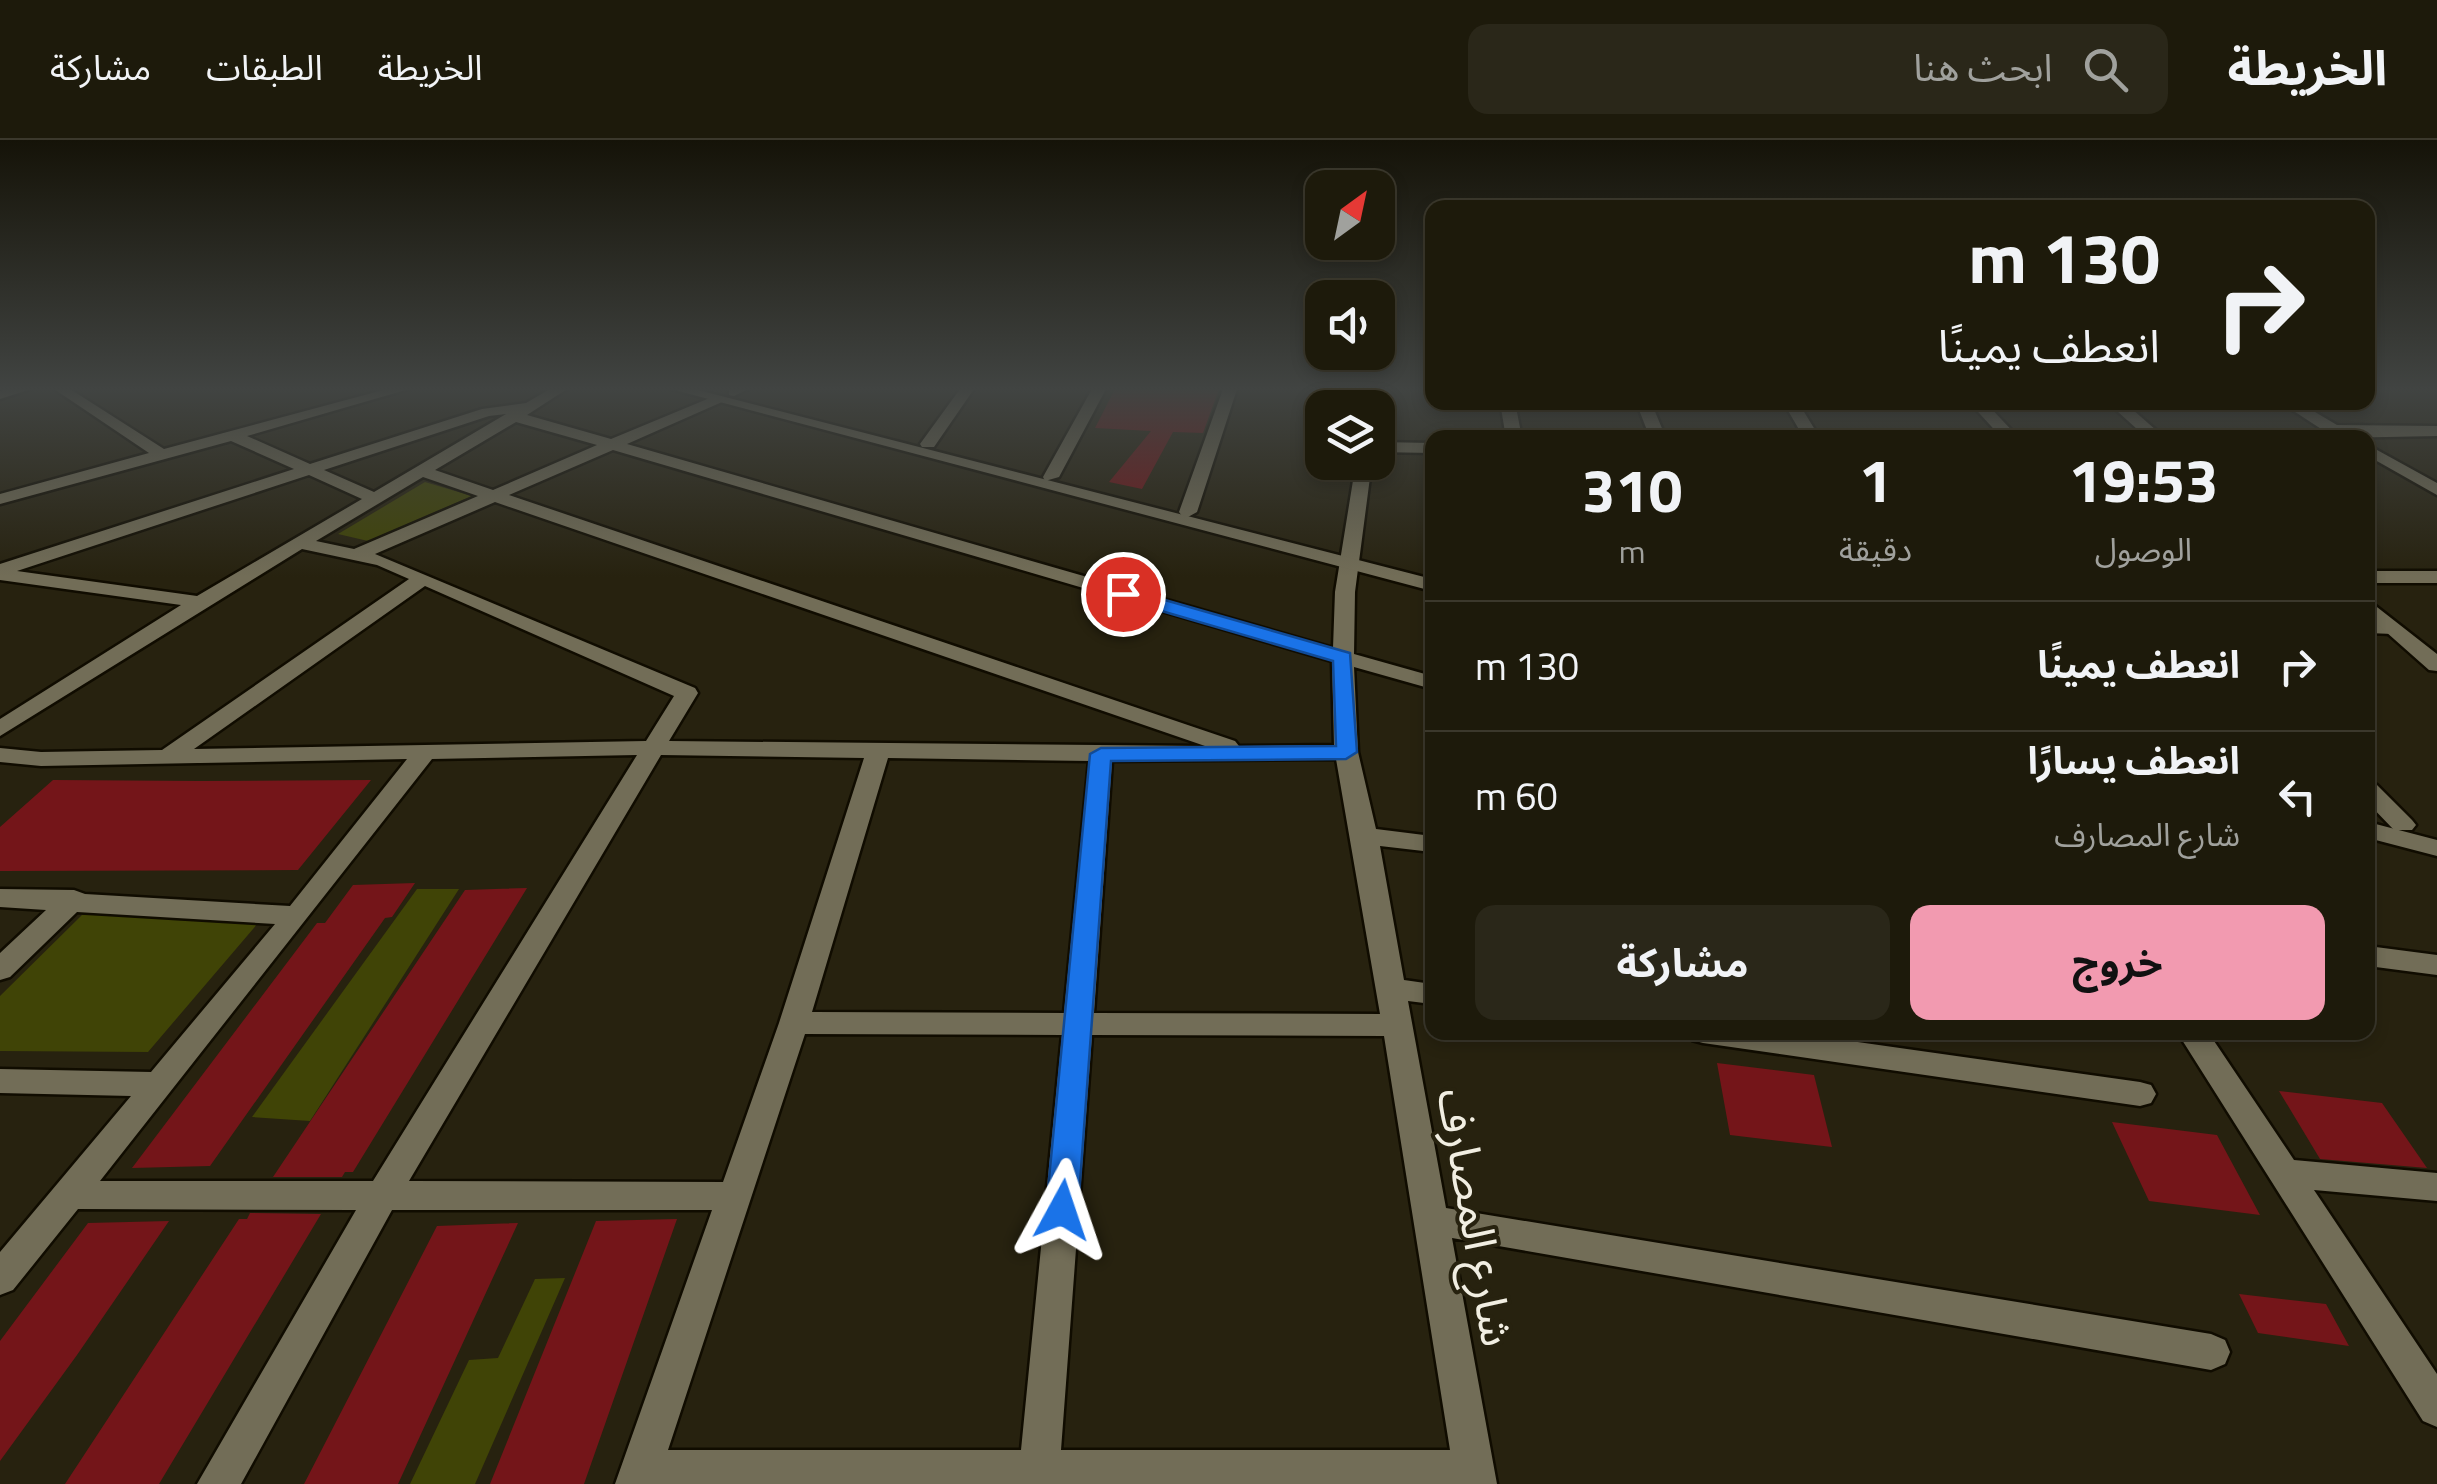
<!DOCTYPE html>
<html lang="ar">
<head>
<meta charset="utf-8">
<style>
  :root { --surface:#1d1a0b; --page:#2a2719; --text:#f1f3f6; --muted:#a0a19d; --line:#3b382c; --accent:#f29ab0 }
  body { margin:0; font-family:"Titillium Web","Noto Sans Arabic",sans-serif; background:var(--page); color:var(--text); direction:rtl; height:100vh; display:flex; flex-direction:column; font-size:38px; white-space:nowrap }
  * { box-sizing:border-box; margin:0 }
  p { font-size:32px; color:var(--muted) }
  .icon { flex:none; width:55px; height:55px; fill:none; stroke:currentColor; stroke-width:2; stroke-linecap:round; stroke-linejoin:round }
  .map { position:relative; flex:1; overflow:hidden; direction:ltr }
  .sheet { position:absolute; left:1425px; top:290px; width:950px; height:610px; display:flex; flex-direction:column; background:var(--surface); border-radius:20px; box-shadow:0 5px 15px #0003,0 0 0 2px var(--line); direction:rtl }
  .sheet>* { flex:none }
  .top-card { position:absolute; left:1425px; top:60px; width:950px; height:210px; border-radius:20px; box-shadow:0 5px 15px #0003,0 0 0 2px var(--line); direction:rtl; background:#1d1a0b; color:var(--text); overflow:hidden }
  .needle { width:65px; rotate:33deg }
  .buttons { position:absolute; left:1305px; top:30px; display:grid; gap:20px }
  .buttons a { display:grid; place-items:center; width:90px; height:90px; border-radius:20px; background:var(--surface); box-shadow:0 5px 15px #0003,0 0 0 2px var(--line); font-size:50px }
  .pin { position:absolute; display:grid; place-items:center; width:85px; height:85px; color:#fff; margin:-42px; border:5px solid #fff; border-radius:50%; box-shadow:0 2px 10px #0007 }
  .me { position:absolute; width:110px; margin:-55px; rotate:5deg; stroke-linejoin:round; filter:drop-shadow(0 0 8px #0008) }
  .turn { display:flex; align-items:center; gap:35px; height:210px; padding:0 50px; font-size:45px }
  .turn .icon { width:130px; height:130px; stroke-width:2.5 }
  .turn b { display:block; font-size:70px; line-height:85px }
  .eta { display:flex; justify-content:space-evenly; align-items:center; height:170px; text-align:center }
  .eta b { font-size:60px; font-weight:700; line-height:70px }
  .button { display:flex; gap:20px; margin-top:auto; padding:20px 50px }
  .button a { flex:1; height:115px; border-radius:20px; background:var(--accent); color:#111; font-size:40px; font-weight:700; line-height:115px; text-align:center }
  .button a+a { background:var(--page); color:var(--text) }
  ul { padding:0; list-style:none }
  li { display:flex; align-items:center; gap:30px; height:130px; padding:0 50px; border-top:2px solid var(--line) }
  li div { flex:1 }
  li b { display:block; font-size:38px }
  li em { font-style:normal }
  header { display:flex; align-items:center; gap:60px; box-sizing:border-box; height:140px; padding:0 50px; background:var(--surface); border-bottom:2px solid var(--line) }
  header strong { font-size:48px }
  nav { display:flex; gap:55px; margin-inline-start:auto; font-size:35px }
  .search { width:700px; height:90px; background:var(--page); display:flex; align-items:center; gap:25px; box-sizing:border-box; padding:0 35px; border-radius:20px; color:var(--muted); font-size:38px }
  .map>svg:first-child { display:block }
  .green { fill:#404406 }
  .building { fill:#741519 }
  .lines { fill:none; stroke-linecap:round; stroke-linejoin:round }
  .minor-casing { stroke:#100c00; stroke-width:5 }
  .tertiary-casing { stroke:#100c00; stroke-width:5 }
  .minor { fill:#726d57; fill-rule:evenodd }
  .tertiary { fill:#726d57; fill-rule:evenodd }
  .route { fill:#1a73e8; stroke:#114b97; stroke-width:2.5 }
  .labels { text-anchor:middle; stroke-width:8; stroke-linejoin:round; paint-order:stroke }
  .near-street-label { font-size:45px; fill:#f1eee2; stroke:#27220f }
</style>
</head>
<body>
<header>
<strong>الخريطة</strong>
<div class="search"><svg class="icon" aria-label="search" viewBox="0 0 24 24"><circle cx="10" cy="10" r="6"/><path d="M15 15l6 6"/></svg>ابحث هنا</div>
<nav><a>الخريطة</a><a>الطبقات</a><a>مشاركة</a></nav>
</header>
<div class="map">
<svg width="2437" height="1344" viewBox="0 0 2437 1344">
  <rect width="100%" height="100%" fill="#27220f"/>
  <path class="green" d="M425,342l47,14 -104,45 -30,-7z
    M417,749h42l-149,232 -58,-4z
    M82,775l182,1 -116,136 -148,-1v-55z
    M565,1138l-90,206h-65l59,-124 29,-2 37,-79z"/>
  <path class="building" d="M1115,249h104l-16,44 -30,-1 -31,57 -33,-7 42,-51 -56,-3z
    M53,640l147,1 171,-1 -73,90 -298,1v-44z
    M415,743l-23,34 -7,1 -175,248 -78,2 185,-245h8l28,-38z
    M527,748l-174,284h-8l-3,5h-69l192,-287z
    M1717,923l97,12 18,72 -102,-12z
    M2279,951l103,12 45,65 -107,-9z
    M2112,982l105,13 43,80 -111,-14z
    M250,1073l71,1 -162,270h-94l174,-265h8z
    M677,1079l-93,265h-94l106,-263z
    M169,1081l-92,134 -77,106v-120l88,-118z
    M518,1083l-120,261h-94l133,-258z
    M2239,1154l87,10 23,42 -91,-13z"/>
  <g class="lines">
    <defs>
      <path id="minor" d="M8,249h23l-31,10v-8z
        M54,249h16l94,60 223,-60h22l-162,47 63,28 172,-55 44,-6 24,-14h17l-40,26 84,24 106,-44 7,4 -2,3 -95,42 706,204 2,-56 21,-130h16l-17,130 -1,62 78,22v13l-78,-22 4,85 18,77 56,7v16l-52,-6 24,134 28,4v20l-24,-3 38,207 765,126 14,6 5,12 -5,12 -14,6 -759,-132 45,246h-882l97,-274h-320l-151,274h-44l159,-274 -278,-1 -65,81 -13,5v-43l131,-156 -131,-3v-24l151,3 124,-148 -198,-12 -67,65 -10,3v-27l46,-43 -46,-3v-18l74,1 11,4 205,12 117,-147 -366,7 -41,-4v-14l41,4 121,-2 247,-171 -32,-14 -75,-16 -302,187v-17l181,-114 -181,-25v-16l294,-95 -63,-28 -231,63v-10l149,-41zM506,274l-132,78 -50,-22 165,-54zM516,282l81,23 -104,45 -58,-20zM613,310l719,211 2,84 -95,1 -4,-5 -726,-246zM309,335l53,24 -165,97 -180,-25zM423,337l55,19 -124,53 -38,-8zM495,362l710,244 -536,-5 29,-48 -3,-5 -320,-134zM425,446l249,110 -28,45 -452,8zM637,615l-264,426h-273l332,-422zM661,615l203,3 -85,265 -56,159 -314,-1zM888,618l201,3 -25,252 -252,-1zM1336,619l44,255 -286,-1 18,-252zM805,894l257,1 -41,415h-353zM1092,895l292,1 66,414h-389z
        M729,249h19l-14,7 -5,-1z
        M960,249h14l-40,58h-12l-2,-3z
        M1092,249h14l-47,88 -14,4 -2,-4z
        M1223,249h14l-40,123 -9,5 -6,-1 -3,-4z
        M1362,249h14v19h-15z
        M1500,262h15l7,36h-16z
        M1636,262h15l15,36h-16z
        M1783,262h15l22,36h-16z
        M1969,262h16l34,36h-17z
        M2280,262h18l39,23 100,1v10l-102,2z
        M1378,302l54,1v10l-54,-1z
        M2368,305l69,38v12l-69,-39z
        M2368,431h69v12h-69z
        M2368,481l25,1 10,6 -10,6 -25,-1z
        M2368,643l9,2 35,35 4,5 -4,5h-18l-26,-27z
        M2368,806l69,9v20l-69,-9z
        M1688,892h99l353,50 11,3 5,9 -5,9 -11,3 -437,-63 -11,-3z
        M2177,892h31l86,128 143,13v28l-123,-11 123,184v53l-14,-6z"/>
      <path id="tertiary" d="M671,249h23l738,190v12z
        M2107,262h17l41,36h-18z
        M2368,460l69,54v17l-8,-1 -61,-54z
        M2368,682l69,18v16l-69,-18z"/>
    </defs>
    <use href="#minor" class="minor-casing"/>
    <use href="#tertiary" class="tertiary-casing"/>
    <use href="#minor" class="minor"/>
    <use href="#tertiary" class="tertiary"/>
  </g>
  <linearGradient id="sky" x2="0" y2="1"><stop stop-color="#151308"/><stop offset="0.57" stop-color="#414442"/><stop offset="1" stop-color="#414442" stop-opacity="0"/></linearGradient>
  <rect width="2437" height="437" fill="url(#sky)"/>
  <path class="route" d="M1123,448l227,65 7,99 -11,7 -235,2 -33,449 -5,10 -11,4 -11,-4 -5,-10 44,-456 11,-6 235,-2 -3,-85 -216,-63v-8z"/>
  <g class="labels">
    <g class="near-street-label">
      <text transform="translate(1476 1077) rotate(80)" y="16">شارع المصارف</text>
    </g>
  </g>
</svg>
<div class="buttons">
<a><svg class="needle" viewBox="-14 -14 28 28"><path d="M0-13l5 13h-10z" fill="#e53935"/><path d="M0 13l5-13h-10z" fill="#a0a19d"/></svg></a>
<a><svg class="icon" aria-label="sound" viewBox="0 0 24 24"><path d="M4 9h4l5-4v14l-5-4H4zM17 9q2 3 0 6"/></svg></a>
<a><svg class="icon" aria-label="layers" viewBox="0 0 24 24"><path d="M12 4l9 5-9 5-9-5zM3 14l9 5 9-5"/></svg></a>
</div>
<div class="pin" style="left:1123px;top:454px;background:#d93025"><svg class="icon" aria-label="arrive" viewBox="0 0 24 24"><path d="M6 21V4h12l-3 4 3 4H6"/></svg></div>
<svg class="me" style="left:1062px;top:1070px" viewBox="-20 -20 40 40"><path d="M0-17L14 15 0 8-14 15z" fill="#1a73e8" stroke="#fff" stroke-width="4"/></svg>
<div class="top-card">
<div class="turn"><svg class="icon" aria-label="right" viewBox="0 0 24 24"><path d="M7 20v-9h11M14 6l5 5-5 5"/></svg><div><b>130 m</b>انعطف يمينًا</div></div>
</div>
<section class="sheet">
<div class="eta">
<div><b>19:53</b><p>الوصول</p></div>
<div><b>1</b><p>دقيقة</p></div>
<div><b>310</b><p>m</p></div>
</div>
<ul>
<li><svg class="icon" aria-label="right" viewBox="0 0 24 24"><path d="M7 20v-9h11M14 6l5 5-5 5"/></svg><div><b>انعطف يمينًا</b></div><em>130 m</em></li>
<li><svg class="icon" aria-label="left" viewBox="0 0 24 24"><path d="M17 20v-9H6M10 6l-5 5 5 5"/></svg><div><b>انعطف يسارًا</b><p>شارع المصارف</p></div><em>60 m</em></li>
</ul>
<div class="button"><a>خروج</a><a>مشاركة</a></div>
</section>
</div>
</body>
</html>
